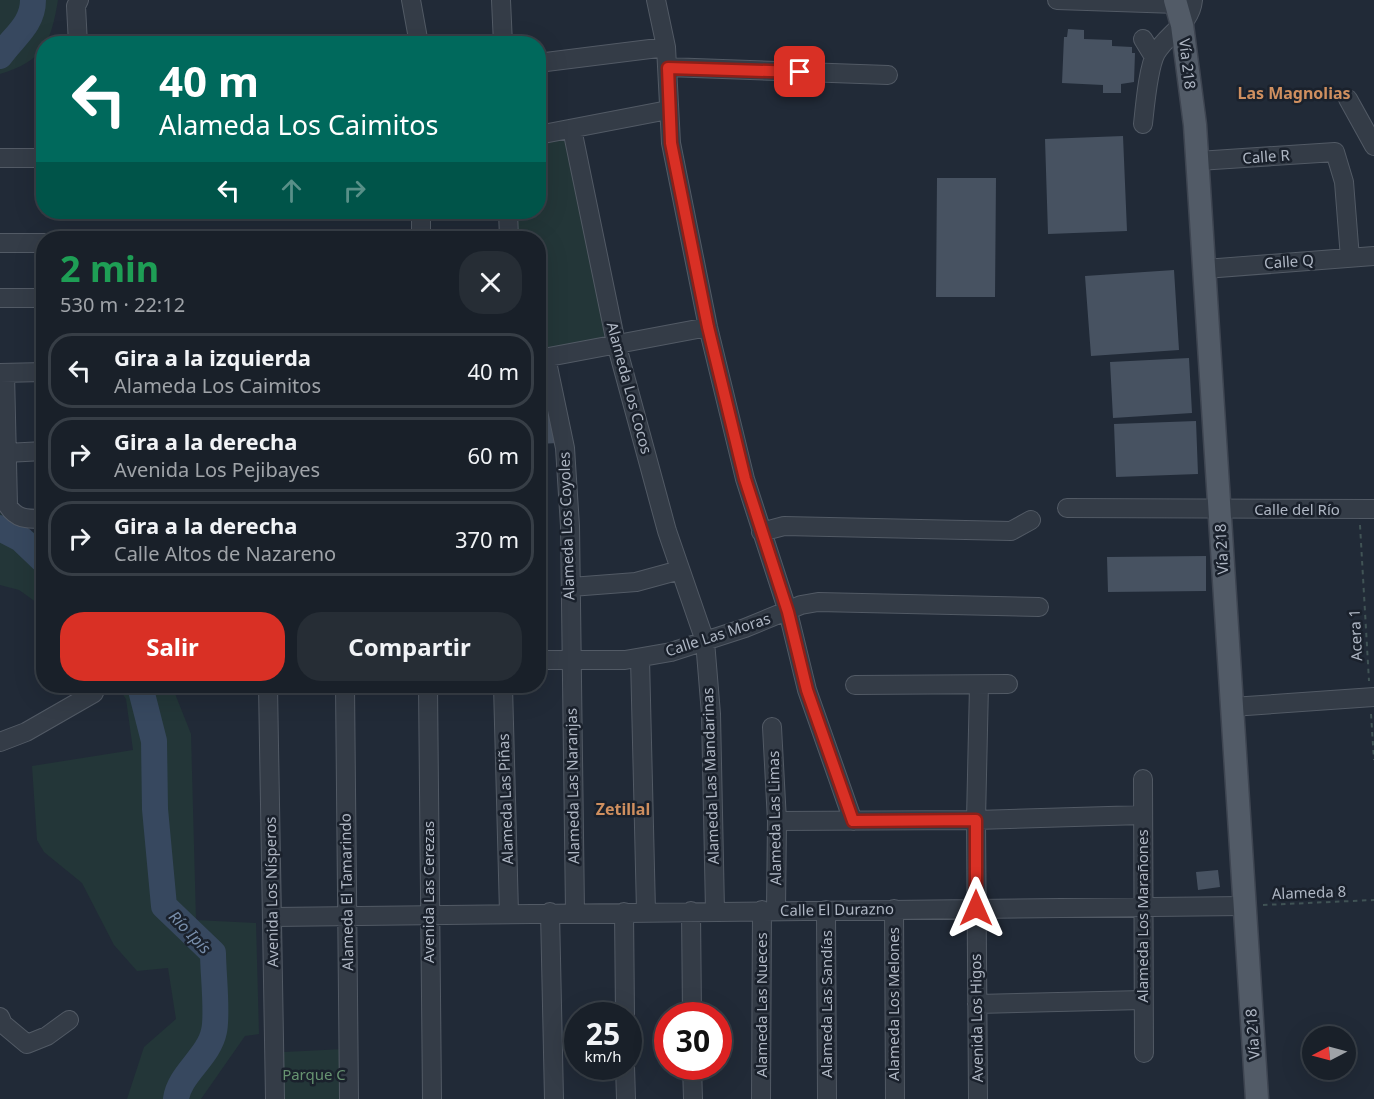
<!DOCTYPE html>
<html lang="es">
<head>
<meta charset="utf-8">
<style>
  :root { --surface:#192029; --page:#262d35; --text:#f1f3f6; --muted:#9fa3a8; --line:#373e46; --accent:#d93025 }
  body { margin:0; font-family:"Noto Sans",sans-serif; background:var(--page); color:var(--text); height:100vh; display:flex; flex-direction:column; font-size:22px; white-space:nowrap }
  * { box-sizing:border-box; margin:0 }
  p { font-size:20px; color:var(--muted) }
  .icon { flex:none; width:33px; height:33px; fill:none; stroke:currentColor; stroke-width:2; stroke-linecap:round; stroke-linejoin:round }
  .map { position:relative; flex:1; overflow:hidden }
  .panel { position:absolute; left:36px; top:231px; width:510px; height:462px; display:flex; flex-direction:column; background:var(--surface); border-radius:24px; box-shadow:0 6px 24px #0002,0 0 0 2px var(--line) }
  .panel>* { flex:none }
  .hud { position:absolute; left:36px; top:36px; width:510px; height:183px; border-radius:24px; box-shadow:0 6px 24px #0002,0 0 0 2px var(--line); background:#00695c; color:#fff; overflow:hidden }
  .needle { width:39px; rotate:264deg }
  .buttons { position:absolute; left:1302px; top:1026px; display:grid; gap:12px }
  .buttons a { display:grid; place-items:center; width:54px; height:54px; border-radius:50%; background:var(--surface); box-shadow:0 6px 24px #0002,0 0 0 2px var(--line); font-size:30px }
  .speed { position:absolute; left:564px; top:1002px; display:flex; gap:12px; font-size:30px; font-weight:700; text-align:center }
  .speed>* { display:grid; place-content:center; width:78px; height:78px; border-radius:50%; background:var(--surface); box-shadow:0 6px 24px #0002,0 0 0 2px var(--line); line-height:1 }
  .speed small { font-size:15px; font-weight:400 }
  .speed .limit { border:9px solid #d22; background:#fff; color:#111 }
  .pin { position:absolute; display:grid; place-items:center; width:51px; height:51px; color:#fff; margin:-26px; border-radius:12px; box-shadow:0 3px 9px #0006 }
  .me { position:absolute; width:66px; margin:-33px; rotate:0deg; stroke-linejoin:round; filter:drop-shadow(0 0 4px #0008) }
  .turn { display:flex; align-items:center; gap:21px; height:126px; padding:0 24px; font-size:27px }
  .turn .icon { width:78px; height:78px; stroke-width:2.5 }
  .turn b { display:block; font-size:42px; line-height:51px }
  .lanes { display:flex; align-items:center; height:57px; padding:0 24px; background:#0003; justify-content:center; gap:30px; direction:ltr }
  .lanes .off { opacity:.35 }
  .round { display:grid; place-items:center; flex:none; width:63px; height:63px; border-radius:24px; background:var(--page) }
  .head { display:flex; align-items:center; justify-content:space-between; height:102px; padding:0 24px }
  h1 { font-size:36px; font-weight:700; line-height:45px; color:#1e9e55 }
  .button { display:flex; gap:12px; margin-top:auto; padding:12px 24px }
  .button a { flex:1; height:69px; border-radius:24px; background:var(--accent); color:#fff; font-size:24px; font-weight:700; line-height:69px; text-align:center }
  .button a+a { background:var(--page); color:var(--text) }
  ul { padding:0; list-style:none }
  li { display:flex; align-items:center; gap:18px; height:75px; margin:0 12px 9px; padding:0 12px; border:3px solid var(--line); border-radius:24px }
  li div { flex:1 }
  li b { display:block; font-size:22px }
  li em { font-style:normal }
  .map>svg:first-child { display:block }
  .green { fill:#233638 }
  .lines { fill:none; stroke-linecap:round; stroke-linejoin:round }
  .river { stroke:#37485f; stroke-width:26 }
  .building { fill:#475261 }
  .minor-casing { stroke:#525a65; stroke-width:20 }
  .major-casing { stroke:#3e4551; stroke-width:25 }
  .path { stroke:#405355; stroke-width:2; stroke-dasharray:4.5 4.5; stroke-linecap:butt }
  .minor { stroke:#343c47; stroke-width:18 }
  .major { stroke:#525b67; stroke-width:22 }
  .route-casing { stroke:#8d1f18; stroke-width:15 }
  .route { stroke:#d93025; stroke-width:10 }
  .labels { text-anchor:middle; stroke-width:5; stroke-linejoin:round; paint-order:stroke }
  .street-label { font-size:15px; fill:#afb7c4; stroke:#1a212c }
  .park-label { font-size:15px; fill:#679371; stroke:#1a212c }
  .neighbourhood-label { font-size:16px; font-weight:bold; fill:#cf8f5f; stroke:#1a212c }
  .water-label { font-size:16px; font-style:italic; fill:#788eab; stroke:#1a212c }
</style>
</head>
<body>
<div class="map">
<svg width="1374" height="1099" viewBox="0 0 1374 1099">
  <rect width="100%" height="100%" fill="#212a37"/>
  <path class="green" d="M0,0h58c-7,42 -14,61 -58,74z
    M568,135l39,203 -68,12 -1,-112h-22v-26h22l1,-72z
    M0,513l14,13 29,9v72l-24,-17 -19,-5z
    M117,686h55l19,48 5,186 60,3 3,111 -14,2 -44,63h-74l17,-52 32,-28 -8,-51 -31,3 -23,-26 -32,-62 -38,-31 -7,-12 -5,-74 101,-16 -7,-51z
    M344,1049v50h-60v-47z"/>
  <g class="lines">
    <path class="river" d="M0,56c13,-19 33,-31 33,-56
      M0,528l21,11 23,22
      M140,686l14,55 1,68 9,97 49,47c0,20 5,61 1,78 -5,26 -35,43 -38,68"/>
  </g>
  <path class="building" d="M1068,29l16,1v9l28,1v6l20,1v6h3l-1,29 -13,2v9h-18v-8l-41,-2 2,-46h3z
    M1123,136l4,95 -79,3 -3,-95z
    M937,178h59l-1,119h-59z
    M1174,270l5,80 -88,6 -6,-80z
    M1189,358l3,55 -79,5 -3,-56z
    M542,367l16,76 -20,1v-76z
    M1196,421l2,53 -82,3 -2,-53z
    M1206,556v35l-98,1 -1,-35z
    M1218,870l2,17 -22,3 -2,-18z"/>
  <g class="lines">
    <defs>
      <path id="minor" d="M411,0l8,44
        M501,0l2,44
        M656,0l10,47 5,96 37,184 37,152 43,133 19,78 46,131
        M1057,0l120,4
        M1143,39l11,18
        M78,44l-2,-38 3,-6
        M538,63l128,-16
        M667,67l221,8
        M1348,99l26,47
        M1143,124c2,-18 5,-56 13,-71 11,-19 35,-29 37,-53
        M572,129l44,214 51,188 38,110 6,73 4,197
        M538,135l130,-25
        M0,158h44
        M1198,161l137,-9 9,30 6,76
        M508,212l1,26
        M421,238v-26
        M0,243h44
        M1205,269l169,-13
        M0,298h44
        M546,357l19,91 5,78 5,386
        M538,359l170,-32
        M0,373l44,-1
        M5,373l3,133c9,14 20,13 36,13
        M6,453l38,-2
        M1067,508l307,1
        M761,532l23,-6 227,5 20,-11
        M571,587l65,-5 44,-12
        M640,658l6,253
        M538,660h87l46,-8 74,-24 56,-23 17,-3 221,5
        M855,685l153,-1
        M268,686l7,413
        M345,686l4,413
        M428,686l4,413
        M503,686l6,227
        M1232,707l142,-10
        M772,727l5,94 -1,89
        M0,742l26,-10 68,-39
        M1143,779l1,274
        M777,821l199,-1 166,-5
        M894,909l1,190
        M826,910l1,189
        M691,911l1,105
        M550,912l4,187
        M624,912l1,104
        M273,917l971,-11
        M977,1004l166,-4
        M0,1017l3,7 24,20 20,-8 22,-16
        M625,1066l1,33
        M692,1066l1,33
        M761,1099l1,-189
        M978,1099l-2,-279 3,-135"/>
      <path id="major" d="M1175,0l7,25 13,100 62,974"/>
    </defs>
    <use href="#minor" class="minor-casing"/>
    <use href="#major" class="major-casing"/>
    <path class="path" d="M1360,525l9,156
      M1371,714l3,46
      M1263,905l111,-5"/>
    <use href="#minor" class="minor"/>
    <use href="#major" class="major"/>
  </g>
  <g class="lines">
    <defs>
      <path id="route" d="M800,72l-132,-4 3,75 37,184 37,152 43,133 19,78 46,131 123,-1v88"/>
    </defs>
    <use href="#route" class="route-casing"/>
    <use href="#route" class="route"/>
  </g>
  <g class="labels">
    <g class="street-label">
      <text transform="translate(1187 64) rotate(83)" y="5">Vía 218</text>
      <text transform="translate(1266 157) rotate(-4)" y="5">Calle R</text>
      <text transform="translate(1289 262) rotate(-4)" y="5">Calle Q</text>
      <text transform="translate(629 388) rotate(75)" y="5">Alameda Los Cocos</text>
      <text x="1297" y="515">Calle del Río</text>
      <text transform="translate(567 526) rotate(-92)" y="5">Alameda Los Coyoles</text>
      <text transform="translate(1222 549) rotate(-93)" y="5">Vía 218</text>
      <text transform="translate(718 635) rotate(-18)" y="5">Calle Las Moras</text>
      <text transform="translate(1356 635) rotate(-93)" y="5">Acera 1</text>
      <text transform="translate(711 776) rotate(-92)" y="5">Alameda Las Mandarinas</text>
      <text transform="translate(573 786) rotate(-91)" y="5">Alameda Las Naranjas</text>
      <text transform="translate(506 799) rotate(-92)" y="5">Alameda Las Piñas</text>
      <text transform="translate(775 818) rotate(-91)" y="5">Alameda Las Limas</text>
      <text transform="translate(272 892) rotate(-91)" y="5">Avenida Los Nísperos</text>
      <text transform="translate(347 892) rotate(-91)" y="5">Alameda El Tamarindo</text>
      <text transform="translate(429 892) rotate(-90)" y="5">Avenida Las Cerezas</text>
      <text transform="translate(1309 893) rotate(-2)" y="5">Alameda 8</text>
      <text transform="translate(837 910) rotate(-1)" y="5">Calle El Durazno</text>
      <text transform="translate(1143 916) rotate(-90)" y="5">Alameda Los Marañones</text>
      <text transform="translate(827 1004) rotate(-90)" y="5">Alameda Las Sandías</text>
      <text transform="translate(894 1004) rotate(-90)" y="5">Alameda Los Melones</text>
      <text transform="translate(762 1005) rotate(-90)" y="5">Alameda Las Nueces</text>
      <text transform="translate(977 1018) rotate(-91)" y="5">Avenida Los Higos</text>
      <text transform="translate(1253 1034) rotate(-94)" y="5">Vía 218</text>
    </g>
    <g class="park-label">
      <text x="314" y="1080">Parque C</text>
    </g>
    <g class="neighbourhood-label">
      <text x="1294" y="99">Las Magnolias</text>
      <text x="623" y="815">Zetillal</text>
    </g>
    <g class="water-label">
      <text transform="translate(190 932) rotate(46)" y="6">Río Ipís</text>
    </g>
  </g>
</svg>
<div class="buttons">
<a><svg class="needle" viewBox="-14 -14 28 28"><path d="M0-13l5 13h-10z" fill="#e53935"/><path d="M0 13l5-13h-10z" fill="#9fa3a8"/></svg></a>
</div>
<div class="speed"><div>25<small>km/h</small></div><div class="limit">30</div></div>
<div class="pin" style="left:800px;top:72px;background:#d93025"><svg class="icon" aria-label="arrive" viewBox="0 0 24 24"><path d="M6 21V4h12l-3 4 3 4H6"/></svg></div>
<svg class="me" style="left:976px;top:908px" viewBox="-20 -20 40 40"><path d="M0-17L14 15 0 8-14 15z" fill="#d93025" stroke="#fff" stroke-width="4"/></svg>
<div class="hud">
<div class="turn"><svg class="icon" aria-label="left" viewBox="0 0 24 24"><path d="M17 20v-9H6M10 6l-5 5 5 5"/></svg><div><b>40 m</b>Alameda Los Caimitos</div></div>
<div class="lanes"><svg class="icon" aria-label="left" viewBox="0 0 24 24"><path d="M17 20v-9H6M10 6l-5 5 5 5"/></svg><svg class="icon off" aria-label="ahead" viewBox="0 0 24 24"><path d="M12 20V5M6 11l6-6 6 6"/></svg><svg class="icon off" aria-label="right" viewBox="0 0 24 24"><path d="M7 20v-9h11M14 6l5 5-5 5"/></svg></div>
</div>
<section class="panel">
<div class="head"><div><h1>2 min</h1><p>530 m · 22:12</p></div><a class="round"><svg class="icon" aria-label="close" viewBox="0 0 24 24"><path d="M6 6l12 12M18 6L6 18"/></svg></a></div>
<ul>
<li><svg class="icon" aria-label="left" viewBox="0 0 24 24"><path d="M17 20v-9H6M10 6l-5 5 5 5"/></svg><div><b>Gira a la izquierda</b><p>Alameda Los Caimitos</p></div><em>40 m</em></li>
<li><svg class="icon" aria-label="right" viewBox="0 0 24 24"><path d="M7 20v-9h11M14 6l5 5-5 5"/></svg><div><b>Gira a la derecha</b><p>Avenida Los Pejibayes</p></div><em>60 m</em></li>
<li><svg class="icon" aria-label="right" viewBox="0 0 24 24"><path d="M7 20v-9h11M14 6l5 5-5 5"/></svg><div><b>Gira a la derecha</b><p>Calle Altos de Nazareno</p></div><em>370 m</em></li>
</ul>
<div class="button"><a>Salir</a><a>Compartir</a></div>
</section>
</div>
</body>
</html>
